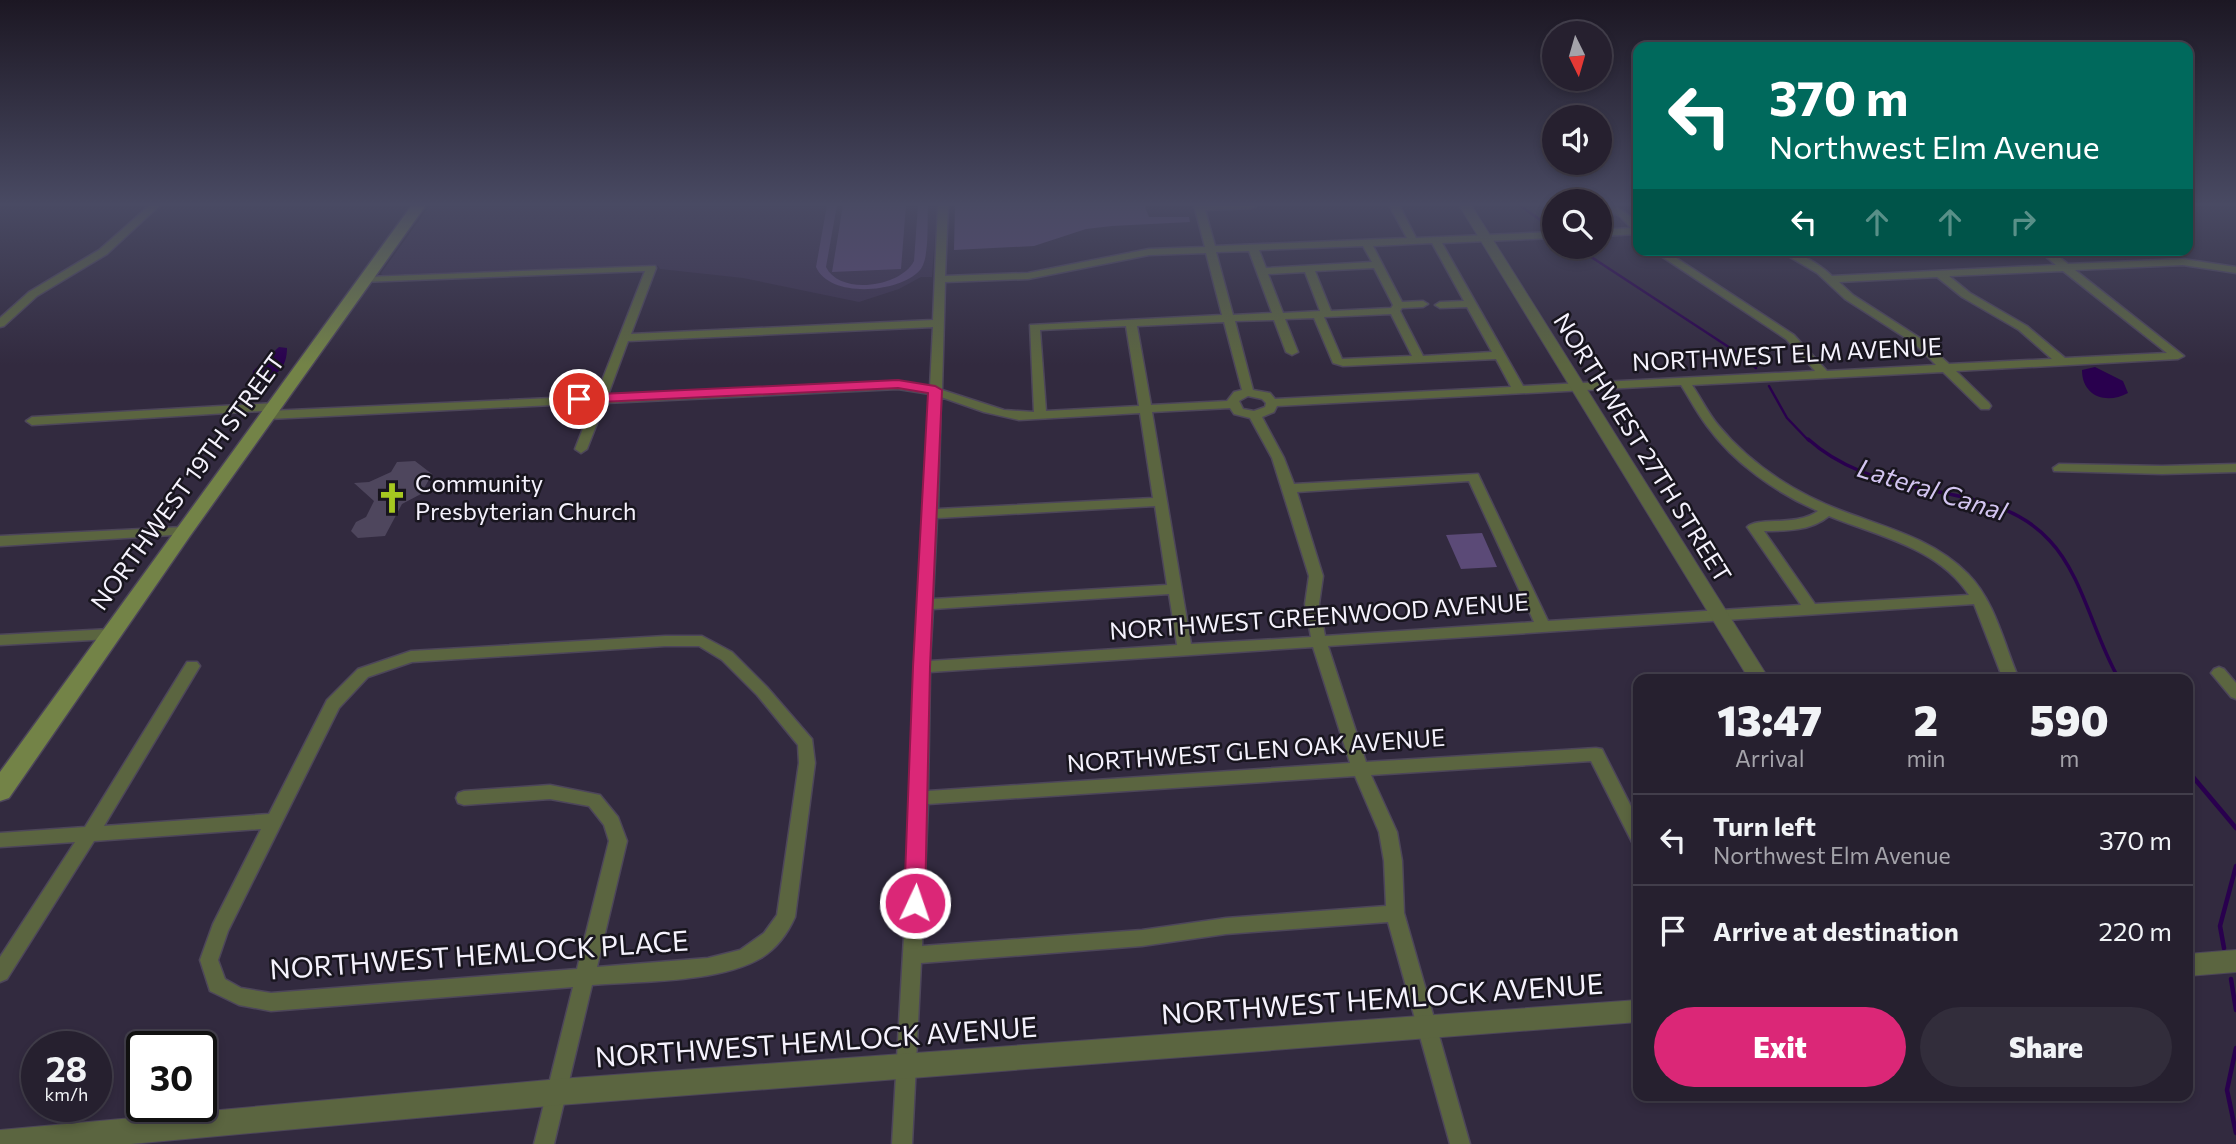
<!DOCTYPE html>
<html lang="en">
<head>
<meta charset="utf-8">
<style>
  :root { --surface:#26202f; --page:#322d3b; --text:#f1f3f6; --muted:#a4a3aa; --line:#423e4b; --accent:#db2777 }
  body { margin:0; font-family:Commissioner,sans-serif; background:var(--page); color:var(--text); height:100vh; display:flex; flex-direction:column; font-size:26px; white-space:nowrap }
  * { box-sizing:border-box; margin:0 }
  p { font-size:23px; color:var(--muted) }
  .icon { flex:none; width:38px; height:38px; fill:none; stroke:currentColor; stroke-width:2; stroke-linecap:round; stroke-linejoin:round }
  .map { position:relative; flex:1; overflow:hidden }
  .side { position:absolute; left:1633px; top:674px; width:560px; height:427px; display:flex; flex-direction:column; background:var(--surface); border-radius:14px; box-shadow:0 4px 10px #0003,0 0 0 2px var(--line) }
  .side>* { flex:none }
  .guide { position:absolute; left:1633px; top:42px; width:560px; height:214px; border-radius:14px; box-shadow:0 4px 10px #0003,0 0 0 2px var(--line); background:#00695c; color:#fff; overflow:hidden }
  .needle { width:46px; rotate:175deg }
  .buttons { position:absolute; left:1542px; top:21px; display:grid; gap:14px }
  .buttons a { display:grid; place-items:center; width:70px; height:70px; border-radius:50%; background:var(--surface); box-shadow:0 4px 10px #0003,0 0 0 2px var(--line); font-size:35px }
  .speed { position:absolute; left:21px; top:1031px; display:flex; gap:14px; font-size:35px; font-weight:700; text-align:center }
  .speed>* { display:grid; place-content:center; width:91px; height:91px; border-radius:50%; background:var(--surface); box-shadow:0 4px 10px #0003,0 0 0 2px var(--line); line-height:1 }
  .speed small { font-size:18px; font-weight:400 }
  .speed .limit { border:4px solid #111; border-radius:10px; background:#fff; color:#111 }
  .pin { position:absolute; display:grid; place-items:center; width:60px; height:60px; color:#fff; margin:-30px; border:4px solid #fff; border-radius:50%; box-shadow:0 2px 7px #0007 }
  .me { position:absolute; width:77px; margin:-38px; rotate:3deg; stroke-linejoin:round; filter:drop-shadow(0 0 5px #0008) }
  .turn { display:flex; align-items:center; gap:24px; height:147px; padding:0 21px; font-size:32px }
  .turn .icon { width:91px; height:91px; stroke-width:2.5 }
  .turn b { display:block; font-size:49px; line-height:60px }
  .lanes { display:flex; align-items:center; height:66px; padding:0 21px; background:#0003; justify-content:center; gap:35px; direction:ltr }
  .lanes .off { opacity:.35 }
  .eta { display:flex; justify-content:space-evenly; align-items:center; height:119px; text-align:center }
  .eta b { font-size:42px; font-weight:800; line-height:49px }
  .cta { display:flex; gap:14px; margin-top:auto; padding:14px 21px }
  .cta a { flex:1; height:80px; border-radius:42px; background:var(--accent); color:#fff; font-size:28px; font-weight:800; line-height:80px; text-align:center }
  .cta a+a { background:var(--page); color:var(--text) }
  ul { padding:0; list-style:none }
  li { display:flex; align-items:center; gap:21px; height:91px; padding:0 21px; border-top:2px solid var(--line) }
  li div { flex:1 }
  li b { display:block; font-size:26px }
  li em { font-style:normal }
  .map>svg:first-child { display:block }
  .built { fill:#3c324e }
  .green { fill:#5b4a77 }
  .water { fill:#29004e }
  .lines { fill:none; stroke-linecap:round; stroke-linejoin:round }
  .stream-far2 { stroke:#29004e; stroke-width:2.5 }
  .stream-far1 { stroke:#29004e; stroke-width:3.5 }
  .stream { stroke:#29004e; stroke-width:4.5 }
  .building { fill:#4e465d }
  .minor-casing { stroke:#4d465a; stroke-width:3 }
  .tertiary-casing { stroke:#4d465a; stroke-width:2 }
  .secondary-casing { stroke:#4d465a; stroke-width:3 }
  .minor { fill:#5b6540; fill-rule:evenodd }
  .tertiary { fill:#5b6540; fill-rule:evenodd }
  .secondary { fill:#738347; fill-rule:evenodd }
  .route { fill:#db2777; stroke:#8e194d; stroke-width:2 }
  .labels { text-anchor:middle; stroke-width:5; stroke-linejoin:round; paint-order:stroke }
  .street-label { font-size:24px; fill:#f5f2fd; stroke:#18151e }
  .poi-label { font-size:24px; fill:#f5f2fd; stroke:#18151e; text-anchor:start }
  .water-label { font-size:26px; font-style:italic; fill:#d3c5f1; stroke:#18151e }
  .near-street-label { font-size:28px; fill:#f5f2fd; stroke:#18151e }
</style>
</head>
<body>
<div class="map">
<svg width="2236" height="1144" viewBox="0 0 2236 1144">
  <rect width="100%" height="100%" fill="#322a3f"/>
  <path class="built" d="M430,205h507l-5,72h-11l-22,12 -40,13 -116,-24 -83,-9 -2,-3 -7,-1 -269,10 -1,-2z"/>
  <path class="green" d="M827,205h10l-11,62c14,29 75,20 88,-6l4,-56h10c-1,15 2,54 -8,65 -20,23 -90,29 -104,-3z
    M843,205h63l-5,64 -69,3z
    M955,205h194l-4,2 4,10h40l1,5 -78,4 -26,3 -52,17 -80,4z
    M1482,533l15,34 -36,2 -15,-34z"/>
  <path class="water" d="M279,347l8,1c0,23 -14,32 -35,31l1,-8z
    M2095,367l28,14 5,12c-22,12 -46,3 -46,-23z"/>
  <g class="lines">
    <path class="stream-far2" d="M1519,205l33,23
      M1576,247l171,112 9,9
      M1769,386l18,32 22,23"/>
    <path class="stream-far1" d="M1808,439c31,28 71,41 111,49 47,10 97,15 131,53 33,35 44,96 69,138"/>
    <path class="stream" d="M2188,771l48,57
      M2224,948l-4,-22 16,-60
      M2231,979l5,31
      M2236,1048l-9,42 9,43"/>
  </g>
  <path class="building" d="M415,461l17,13 -11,20 -19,10 -17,32 -27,2 -7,-7 5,-9 10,-5 8,-16 -20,-18 15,-1 22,-10 6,-10z"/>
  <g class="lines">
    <defs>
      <path id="minor" d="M150,205h10l-53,49 -70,42 -33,30 -4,1v-9l29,-26 70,-42z
        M938,205h10l-3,71 83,-3 121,-24 56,-2 -11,-42h63l-5,3 -47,2 10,36 192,-8 -18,-33h10l17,33 138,-6v6l-112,5 81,143 292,-15 -29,-32 -134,-89h12l130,85 33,36 109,-6 -21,-21 -70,-45 -28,-26 -39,-23c19,0 40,13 54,26l224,-11 -18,-15h12l18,14 115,-5 53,8v6l-53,-8 -108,5 109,86 -6,3 -222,12 33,32 2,3 -2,3h-8l-38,-37 -251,13c9,13 16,28 26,40 33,40 79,69 127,87 43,16 90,28 123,62 27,27 36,70 51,105h-16l-29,-75 -646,42 38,116 230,-14 6,1 36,71v24l-6,-2 -41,-81 -220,14 26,57 5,29 2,52 66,231h-20l-62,-222 -162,12 -84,12 -221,17 -9,181h-20l20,-346 2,-131 16,-273 -32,-5 -293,14 -18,46 -6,4 -6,-4 18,-46 -324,16 -6,-4 6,-4 327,-15 49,-125 -283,11 -1,-2 5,-3 289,-11 1,2 -25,66 302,-14zM1432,243l32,58 -24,1 -5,3 5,3 27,-1 25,45 -69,4 -23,-45 2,-3 21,-1 5,-3 -5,-3 -21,1 -29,-56zM1363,246l9,16 -106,6 -7,-18zM1249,251l23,62 -39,2 -17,-63zM1206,253l16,62 -192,10 4,87 -30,-2 -62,-20 3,-108 83,-3 121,-24zM1374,268l19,37 -2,3 -60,3 -16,-40zM2063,271l104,82 -102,5 -38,-32 -57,-33 -21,-17zM1305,272l15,39 -37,2 -15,-39zM1937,277l25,20 57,33 33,29 -103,5 -26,-24 -70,-45 -14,-13zM1391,314l21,42 -70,3 -18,-42zM1314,318l19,45 10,3 153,-7 15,28 -236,12 -5,-6 -17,-3 -18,-69 39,-1 12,32 6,3 6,-3 -13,-33zM1224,322l18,68 -8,2 -7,9 -76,4 -14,-79zM1126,326l13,80 -93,5 -6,-81zM933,327l-3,60 -32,-6 -290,14 20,-54zM1681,385c9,14 16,28 26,41 27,37 69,67 111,85 -22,16 -59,5 -71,16l54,78 -253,16 -70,-147 -184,10 -10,-26 -22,-41 12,-5 3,-6zM1248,396l14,3 4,4 -1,4 -11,4 -11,-2 -4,-8zM941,397l43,15 35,8 121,-7 13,85 -215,11zM1230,408l4,6 16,4 22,40 37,118 -4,28 6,33 -120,7 -39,-232zM1469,481l65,141 -209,14 -6,-32 4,-28 -26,-84zM1155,506l12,79 -234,14 4,-81zM1829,516c48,20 109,31 140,79l-154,9 -51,-73c22,0 47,0 65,-15zM1169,594l8,51 -247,16 3,-52zM1313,647l37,116 -422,28 2,-119zM1355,776l24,56 5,29 2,45 -160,12 -84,12 -220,16 6,-142z
        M1600,205c16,0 27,7 38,19v10l-38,2v-6l31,-2 -10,-11z
        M274,403l6,4 -2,3 -246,15 -6,-4 6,-4z
        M2059,464l103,2 74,-2v8l-74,2 -108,-3 -1,-3z
        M183,527l5,1 2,3 -2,3 -188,12v-10z
        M110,629l5,1 2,4 -2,4 -5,1 -110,6v-10z
        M665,636h37l30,16 35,35 45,52 3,24 -20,154c-7,16 -19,32 -34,41 -43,25 -119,23 -169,27l-38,159h-20l39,-157 -302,24 -32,-6 -29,-14 -10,-31 13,-36 48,-95 -167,12 -87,138 -7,3v-25l75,-115 -75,5v-14l85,-6 102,-165h10l3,4 -96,160 165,-12 58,-114 31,-31 53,-18zM665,646h34l23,14 35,35 41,50 1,18 -22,152 -13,18 -24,17 -32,8 -111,9 30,-126 -9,-24 -18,-22 -50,-10 -86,6 -6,2 -2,5 2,5 6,2 86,-6 39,7 15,19 5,16 -32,128 -306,24 -30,-5 -16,-9 -7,-19 10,-29 111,-223 29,-31 44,-15z
        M2219,667l5,2 12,14v16l-5,-2 -20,-24 3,-4z"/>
      <path id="tertiary" d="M1459,205h12l298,474h-20z
        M2236,950v22l-48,4v-22z
        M1638,1000v22l-1079,83 -428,39h-131v-14l559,-51z"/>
      <path id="secondary" d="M412,205h14l-236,331 -181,262 -9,3v-29z"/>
    </defs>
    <use href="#minor" class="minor-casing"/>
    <use href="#tertiary" class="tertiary-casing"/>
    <use href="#secondary" class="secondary-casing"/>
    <use href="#minor" class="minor"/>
    <use href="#tertiary" class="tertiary"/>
    <use href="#secondary" class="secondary"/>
  </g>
  <linearGradient id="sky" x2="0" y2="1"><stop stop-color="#1c1723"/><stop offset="0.56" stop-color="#494a63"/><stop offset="1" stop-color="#494a63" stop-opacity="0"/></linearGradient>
  <rect width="2236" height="365" fill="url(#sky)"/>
  <path class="route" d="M898,380l37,6 7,4 -12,277 -5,236 -3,6 -7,3 -8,-3 -3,-6 9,-236 15,-274 -30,-5 -319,15 -7,-4 7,-4z"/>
  <defs>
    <symbol id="church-bare" viewBox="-9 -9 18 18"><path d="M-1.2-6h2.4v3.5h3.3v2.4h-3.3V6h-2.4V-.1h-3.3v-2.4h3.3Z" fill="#a6c820" stroke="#18151e" stroke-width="2.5" paint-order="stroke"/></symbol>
  </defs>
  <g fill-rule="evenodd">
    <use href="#church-bare" x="370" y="476" width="44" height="44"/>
  </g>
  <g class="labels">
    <g class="street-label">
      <text transform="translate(1787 355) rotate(-3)" y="8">NORTHWEST ELM AVENUE</text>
      <text transform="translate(1642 448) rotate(58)" y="8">NORTHWEST 27TH STREET</text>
      <text transform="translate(188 482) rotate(-54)" y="8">NORTHWEST 19TH STREET</text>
      <text transform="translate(1319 617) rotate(-4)" y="8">NORTHWEST GREENWOOD AVENUE</text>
      <text transform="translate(1256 751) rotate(-4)" y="8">NORTHWEST GLEN OAK AVENUE</text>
    </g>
    <g class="poi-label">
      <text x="415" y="492">Community<tspan x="415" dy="28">Presbyterian Church</tspan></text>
    </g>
    <g class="water-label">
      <text transform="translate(1932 490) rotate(17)" y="9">Lateral Canal</text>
    </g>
    <g class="near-street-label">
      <text transform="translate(479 955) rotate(-4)" y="10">NORTHWEST HEMLOCK PLACE</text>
      <text transform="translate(1382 999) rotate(-4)" y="10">NORTHWEST HEMLOCK AVENUE</text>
      <text transform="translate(816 1042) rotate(-4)" y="10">NORTHWEST HEMLOCK AVENUE</text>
    </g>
  </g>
</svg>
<div class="buttons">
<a><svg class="needle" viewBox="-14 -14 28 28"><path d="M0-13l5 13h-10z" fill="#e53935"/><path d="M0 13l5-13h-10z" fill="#a4a3aa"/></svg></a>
<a><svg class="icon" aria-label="sound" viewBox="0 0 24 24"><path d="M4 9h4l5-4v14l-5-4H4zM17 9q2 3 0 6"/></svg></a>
<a><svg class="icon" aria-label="search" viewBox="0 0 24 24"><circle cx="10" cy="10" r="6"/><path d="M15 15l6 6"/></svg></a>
</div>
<div class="speed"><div>28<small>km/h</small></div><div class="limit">30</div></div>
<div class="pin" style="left:579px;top:399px;background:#d93025"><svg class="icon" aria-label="arrive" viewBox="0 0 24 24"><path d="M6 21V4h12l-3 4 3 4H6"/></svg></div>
<svg class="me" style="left:915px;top:903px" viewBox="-20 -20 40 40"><circle r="17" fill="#db2777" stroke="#fff" stroke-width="3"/><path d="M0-11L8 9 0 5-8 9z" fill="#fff"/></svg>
<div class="guide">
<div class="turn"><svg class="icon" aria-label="left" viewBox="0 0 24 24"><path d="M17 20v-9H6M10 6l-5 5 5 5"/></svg><div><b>370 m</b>Northwest Elm Avenue</div></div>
<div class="lanes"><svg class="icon" aria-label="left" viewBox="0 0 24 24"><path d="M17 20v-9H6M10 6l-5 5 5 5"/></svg><svg class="icon off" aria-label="ahead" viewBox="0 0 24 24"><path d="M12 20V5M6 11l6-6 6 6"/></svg><svg class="icon off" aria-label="ahead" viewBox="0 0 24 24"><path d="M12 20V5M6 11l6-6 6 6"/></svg><svg class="icon off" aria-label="right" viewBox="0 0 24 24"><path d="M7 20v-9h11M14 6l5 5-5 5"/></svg></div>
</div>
<section class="side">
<div class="eta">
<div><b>13:47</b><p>Arrival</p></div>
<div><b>2</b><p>min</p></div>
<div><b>590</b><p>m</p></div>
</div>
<ul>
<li><svg class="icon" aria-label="left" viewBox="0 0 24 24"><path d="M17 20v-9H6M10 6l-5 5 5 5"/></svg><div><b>Turn left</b><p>Northwest Elm Avenue</p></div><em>370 m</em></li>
<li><svg class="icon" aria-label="arrive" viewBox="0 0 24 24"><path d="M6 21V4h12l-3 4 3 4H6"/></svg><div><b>Arrive at destination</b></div><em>220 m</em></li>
</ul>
<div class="cta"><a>Exit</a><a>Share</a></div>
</section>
</div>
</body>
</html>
